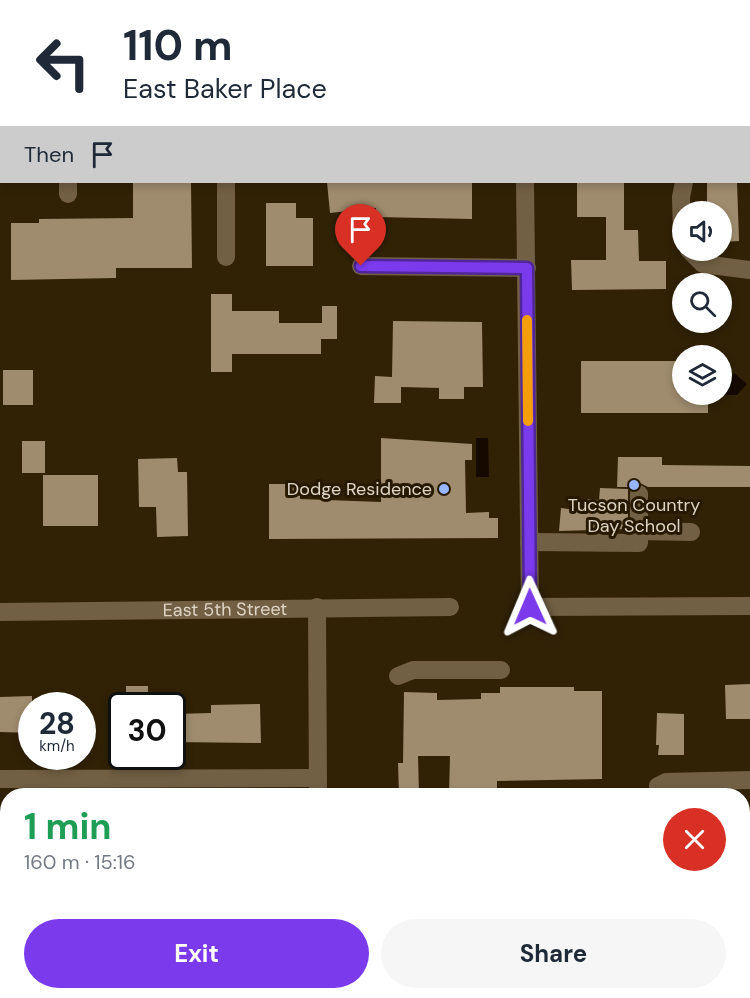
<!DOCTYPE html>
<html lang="en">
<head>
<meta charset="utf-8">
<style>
  :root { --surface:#fff; --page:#f6f6f7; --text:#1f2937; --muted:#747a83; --accent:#7c3aed }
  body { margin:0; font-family:"DM Sans",sans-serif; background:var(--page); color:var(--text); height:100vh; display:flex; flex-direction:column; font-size:22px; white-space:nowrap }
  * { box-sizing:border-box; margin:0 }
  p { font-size:20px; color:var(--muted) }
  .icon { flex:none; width:33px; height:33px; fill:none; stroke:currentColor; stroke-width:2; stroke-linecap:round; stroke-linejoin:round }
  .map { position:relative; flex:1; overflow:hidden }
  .panel { position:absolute; left:0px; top:788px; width:750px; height:212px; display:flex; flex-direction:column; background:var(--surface); border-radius:24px 24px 0 0; box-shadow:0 3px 9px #0003 }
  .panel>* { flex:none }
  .hud { position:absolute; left:0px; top:0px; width:750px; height:183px; box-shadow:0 3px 9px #0003; background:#fff; color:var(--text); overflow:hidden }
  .controls { position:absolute; left:672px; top:201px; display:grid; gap:12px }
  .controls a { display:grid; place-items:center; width:60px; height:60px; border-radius:50%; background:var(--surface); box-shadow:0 3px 9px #0003; font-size:30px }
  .speed { position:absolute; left:18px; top:692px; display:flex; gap:12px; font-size:30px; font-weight:700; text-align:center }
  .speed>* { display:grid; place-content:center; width:78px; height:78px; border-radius:50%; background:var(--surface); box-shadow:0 3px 9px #0003; line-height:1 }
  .speed small { font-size:15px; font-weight:400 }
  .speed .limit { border:3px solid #111; border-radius:9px; background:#fff; color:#111 }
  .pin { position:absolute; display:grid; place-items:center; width:51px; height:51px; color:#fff; margin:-62px -26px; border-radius:50% 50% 50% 0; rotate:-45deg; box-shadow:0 0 6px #0007 }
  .pin .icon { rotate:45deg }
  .me { position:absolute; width:66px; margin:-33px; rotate:359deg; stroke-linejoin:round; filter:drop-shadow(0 0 4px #0008) }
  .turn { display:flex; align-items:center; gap:21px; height:126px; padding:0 24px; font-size:27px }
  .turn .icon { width:78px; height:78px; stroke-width:2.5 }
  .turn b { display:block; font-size:42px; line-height:51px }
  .then { display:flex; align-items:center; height:57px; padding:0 24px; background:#0003; gap:12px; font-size:22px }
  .round { display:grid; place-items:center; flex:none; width:63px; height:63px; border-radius:32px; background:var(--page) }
  .head { display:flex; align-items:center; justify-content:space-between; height:102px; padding:0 24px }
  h1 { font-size:36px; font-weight:700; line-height:45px; color:#1e9e55 }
  .cta { display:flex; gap:12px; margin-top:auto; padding:12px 24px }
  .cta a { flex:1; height:69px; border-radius:36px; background:var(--accent); color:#fff; font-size:24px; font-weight:700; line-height:69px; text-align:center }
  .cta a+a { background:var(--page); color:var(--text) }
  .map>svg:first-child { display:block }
  .water { fill:#150900 }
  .building { fill:#9f8c6e }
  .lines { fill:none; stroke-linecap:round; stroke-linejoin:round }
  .minor { stroke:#726044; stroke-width:18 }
  .route-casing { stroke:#51269a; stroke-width:15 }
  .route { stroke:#7c3aed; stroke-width:10 }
  .slow { stroke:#f59e0b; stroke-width:10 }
  .poi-dot { fill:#98b6fd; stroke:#271900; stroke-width:2 }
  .labels { text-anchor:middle; stroke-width:6; stroke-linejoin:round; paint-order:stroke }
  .poi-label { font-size:18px; fill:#dfd5c5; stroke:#271900; text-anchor:end }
  .street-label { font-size:18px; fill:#dfd5c5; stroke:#271900 }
</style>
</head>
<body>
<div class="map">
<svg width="750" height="998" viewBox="0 0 750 998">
  <rect width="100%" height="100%" fill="#312206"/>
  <path class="water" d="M734,373l13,11 -10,11h-24l9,-1v-15h6z
    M476,438h12l1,39h-13z
    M500,992h22l1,6h-22z"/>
  <path class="building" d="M133,182h58l1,86h-76v10l-105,2v-57h28v-4l94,-1z
    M327,182h145v37l-96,-2v-9l-46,5z
    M577,182h47v48h14l1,31h27v28l-94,1 -1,-30h35v-43h-29z
    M707,182h30l2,59 -17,1v-30h-15z
    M266,203h30v15h17v48h-47z
    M211,294h21v17h47v12h43v-17h15v33h-16v15h-89v18h-21z
    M393,321l89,1 1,65h-19v12h-25v-11l-38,-1v16h-27l1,-27 17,1z
    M581,361h101v33h26v19h-127z
    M3,370h30v35h-30z
    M381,438l91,6v16h-7l1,53 23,-1v6h9v20l-229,1v-55h31v15l81,3z
    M22,441h23v32h-23z
    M618,457h44v8l88,1v21h-102l-8,-4 -10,4h-13z
    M177,458l1,14h9l1,64 -31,1 -1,-30h-17l-1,-48z
    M43,475h55v51h-55z
    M600,488l28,1v40l-69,2 2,-23 22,3 1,-12 15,1z
    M750,684v35h-24l-1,-34z
    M126,686h22v19h-22z
    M500,687h74v4h28v88l-105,2v14h-48l1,-39h-32l1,39h-20l-1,-32h5l1,-71 33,1v7l44,-1v-6h19z
    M32,696v37l-32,-1v-35z
    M260,704l1,39 -89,-1v-28l39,-1v-8z
    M657,713l27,1v41h-26l1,-10h-3z"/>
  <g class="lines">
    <g class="minor">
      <path d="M64,0v2"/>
      <path d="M522,0v2"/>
      <path d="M226,2v-2"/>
      <path d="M691,2v-2"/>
      <path d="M748,25l2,-1"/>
      <path d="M68,182v12"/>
      <path d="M525,182l5,425 220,-1"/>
      <path d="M682,236l-1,-39 3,-15"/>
      <path d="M689,250l14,14 47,6"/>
      <path d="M226,257v-75"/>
      <path d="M361,266l166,2"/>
      <path d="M639,494v37"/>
      <path d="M529,542l110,1v-12l52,1"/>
      <path d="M317,607l1,188"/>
      <path id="s1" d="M0,612l450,-5"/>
      <path d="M398,676l15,-6h88"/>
      <path d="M0,779l318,-1"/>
      <path d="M659,795l-1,-9 8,-4 84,-2"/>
      <path d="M746,923h4"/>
      <path d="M0,940l8,1"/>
      <path d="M659,992v6"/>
      <path d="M624,994l1,4"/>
      <path d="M318,998l1,-6"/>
    </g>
  </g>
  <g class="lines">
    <defs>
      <path id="route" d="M361,266l166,2 3,339"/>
    </defs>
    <use href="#route" class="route-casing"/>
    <use href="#route" class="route"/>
    <path class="slow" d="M527,320l1,101"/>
  </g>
  <g class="poi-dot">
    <circle cx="634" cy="485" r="6"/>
    <circle cx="444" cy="489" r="6"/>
  </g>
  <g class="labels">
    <g class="poi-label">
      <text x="432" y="495">Dodge Residence</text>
      <text x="634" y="511" text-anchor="middle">Tucson Country<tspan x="634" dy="21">Day School</tspan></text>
    </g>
    <g class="street-label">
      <text dy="6" stroke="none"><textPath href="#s1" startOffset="225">East 5th Street</textPath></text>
    </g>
  </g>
</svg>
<div class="controls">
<a><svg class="icon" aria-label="sound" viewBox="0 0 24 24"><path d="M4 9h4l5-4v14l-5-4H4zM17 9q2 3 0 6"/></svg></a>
<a><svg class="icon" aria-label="search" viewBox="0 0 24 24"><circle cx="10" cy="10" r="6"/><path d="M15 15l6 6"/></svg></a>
<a><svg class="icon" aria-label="layers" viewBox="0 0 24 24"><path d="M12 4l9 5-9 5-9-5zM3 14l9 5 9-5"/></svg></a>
</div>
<div class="speed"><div>28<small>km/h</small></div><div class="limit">30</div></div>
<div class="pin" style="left:361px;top:266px;background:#d93025"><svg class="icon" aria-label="arrive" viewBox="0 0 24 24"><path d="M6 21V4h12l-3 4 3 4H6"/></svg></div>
<svg class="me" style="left:530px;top:607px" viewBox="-20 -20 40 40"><path d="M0-17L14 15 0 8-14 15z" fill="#7c3aed" stroke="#fff" stroke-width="4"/></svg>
<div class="hud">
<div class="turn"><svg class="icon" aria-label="left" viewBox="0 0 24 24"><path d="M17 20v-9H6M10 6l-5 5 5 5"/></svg><div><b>110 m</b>East Baker Place</div></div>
<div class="then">Then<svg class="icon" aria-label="arrive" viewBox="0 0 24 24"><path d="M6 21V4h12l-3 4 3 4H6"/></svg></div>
</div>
<section class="panel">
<div class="head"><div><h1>1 min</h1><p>160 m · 15:16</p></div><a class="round" style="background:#d93025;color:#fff"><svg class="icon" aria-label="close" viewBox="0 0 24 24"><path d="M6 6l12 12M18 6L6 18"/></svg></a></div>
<div class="cta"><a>Exit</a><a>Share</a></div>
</section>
</div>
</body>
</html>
